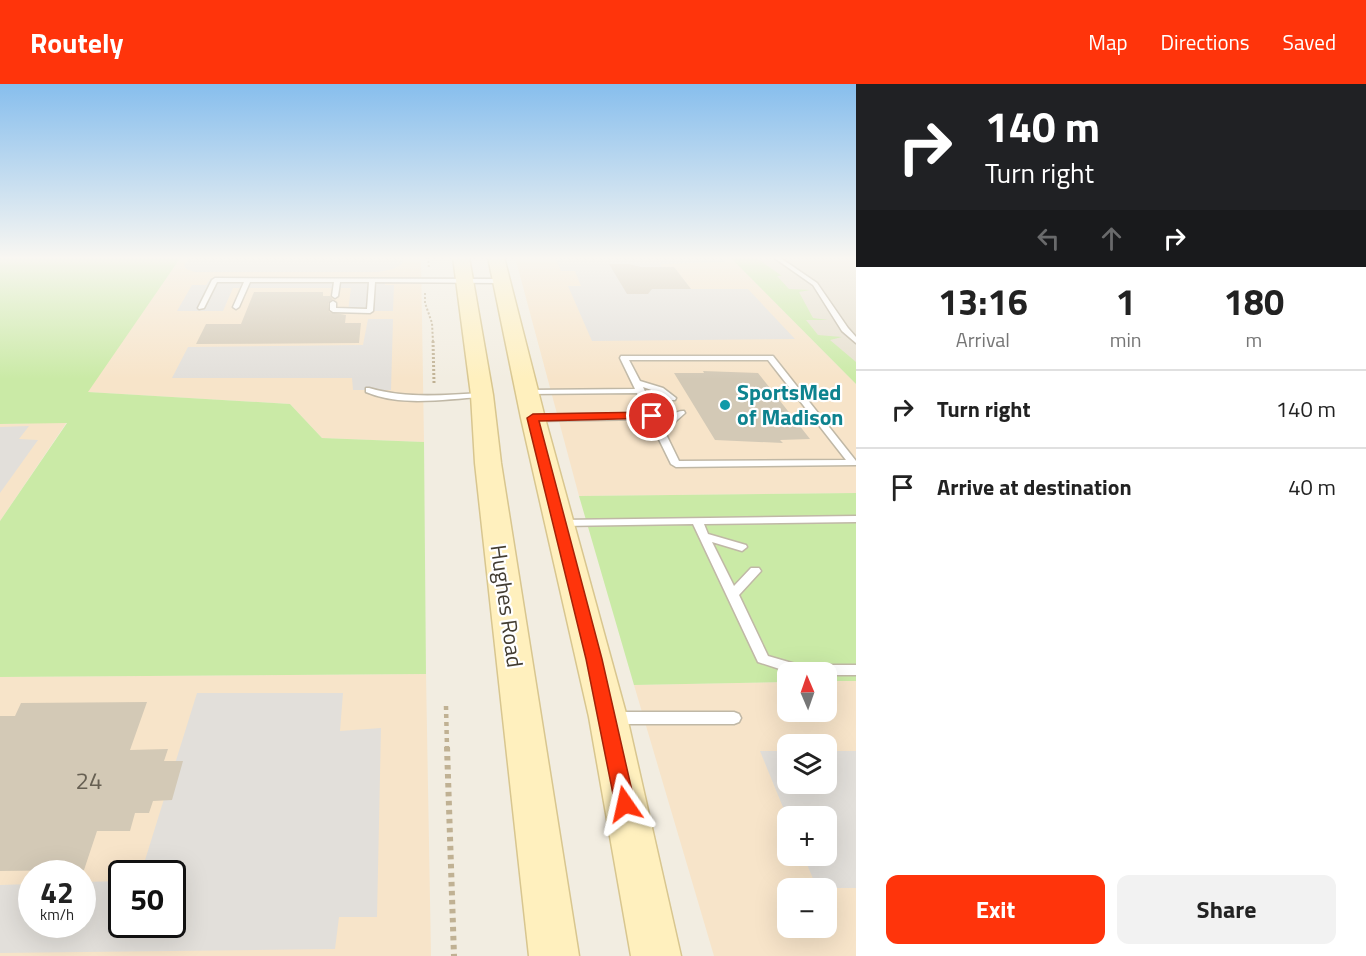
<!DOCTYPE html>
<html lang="en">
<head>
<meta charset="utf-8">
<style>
  :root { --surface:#fff; --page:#f2f2f2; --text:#222; --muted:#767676; --line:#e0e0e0; --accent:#ff340b }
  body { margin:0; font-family:"Titillium Web",sans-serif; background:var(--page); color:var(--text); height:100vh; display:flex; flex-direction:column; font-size:22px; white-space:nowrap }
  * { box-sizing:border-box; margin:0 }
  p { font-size:20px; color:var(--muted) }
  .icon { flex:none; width:33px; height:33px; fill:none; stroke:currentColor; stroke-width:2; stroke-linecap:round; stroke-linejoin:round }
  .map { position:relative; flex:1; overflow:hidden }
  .panel { display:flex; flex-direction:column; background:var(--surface); width:510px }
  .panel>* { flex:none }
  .hud { background:#202124; color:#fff; overflow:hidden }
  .needle { width:39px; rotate:358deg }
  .tools { position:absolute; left:777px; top:578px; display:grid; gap:12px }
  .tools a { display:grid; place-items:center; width:60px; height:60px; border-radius:12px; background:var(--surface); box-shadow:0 6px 24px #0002; font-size:30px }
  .speed { position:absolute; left:18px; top:776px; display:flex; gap:12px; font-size:30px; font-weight:700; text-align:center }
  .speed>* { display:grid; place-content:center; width:78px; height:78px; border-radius:50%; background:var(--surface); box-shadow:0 6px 24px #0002; line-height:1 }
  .speed small { font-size:15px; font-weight:400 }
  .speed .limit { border:3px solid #111; border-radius:9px; background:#fff; color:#111 }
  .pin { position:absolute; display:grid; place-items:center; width:51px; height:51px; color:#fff; margin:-26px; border:3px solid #fff; border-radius:50%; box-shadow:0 2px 6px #0007 }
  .me { position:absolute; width:66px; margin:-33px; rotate:349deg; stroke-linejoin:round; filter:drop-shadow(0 0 4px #0008) }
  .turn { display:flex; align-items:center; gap:21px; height:126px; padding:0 30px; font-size:27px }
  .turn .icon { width:78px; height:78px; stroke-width:2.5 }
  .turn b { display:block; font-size:42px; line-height:51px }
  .lanes { display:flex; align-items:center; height:57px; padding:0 30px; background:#0003; justify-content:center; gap:30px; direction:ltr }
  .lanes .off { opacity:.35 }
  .eta { display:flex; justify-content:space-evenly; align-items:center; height:102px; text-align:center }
  .eta b { font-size:36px; font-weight:700; line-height:42px }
  .primary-button { display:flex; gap:12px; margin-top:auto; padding:12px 30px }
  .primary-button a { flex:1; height:69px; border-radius:12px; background:var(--accent); color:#fff; font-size:24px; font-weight:700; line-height:69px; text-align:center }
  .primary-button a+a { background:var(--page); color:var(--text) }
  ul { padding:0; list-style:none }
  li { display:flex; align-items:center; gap:18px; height:78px; padding:0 30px; border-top:2px solid var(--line) }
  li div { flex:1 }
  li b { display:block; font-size:22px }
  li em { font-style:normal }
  header { display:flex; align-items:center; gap:36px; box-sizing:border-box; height:84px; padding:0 30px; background:var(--accent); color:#fff }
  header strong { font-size:28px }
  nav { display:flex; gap:33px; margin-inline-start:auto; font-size:21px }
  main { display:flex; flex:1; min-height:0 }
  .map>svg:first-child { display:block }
  .residential { fill:#e6dfcf }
  .commercial { fill:#f7e4c9; fill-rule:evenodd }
  .green { fill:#caeaa6 }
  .parking { fill:#e2dfda }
  .building { fill:#d3c9b6 }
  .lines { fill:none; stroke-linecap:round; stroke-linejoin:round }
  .service-casing { stroke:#c0b8a6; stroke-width:3 }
  .secondary-casing { stroke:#d8c68f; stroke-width:3 }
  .path-far3 { stroke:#c0b193; stroke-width:2; stroke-dasharray:2 2; stroke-linecap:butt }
  .path-far2 { stroke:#c0b193; stroke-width:3; stroke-dasharray:2 2; stroke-linecap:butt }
  .path-far1 { stroke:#c0b193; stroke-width:4.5; stroke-dasharray:4 4; stroke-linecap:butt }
  .path { stroke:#c0b193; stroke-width:6; stroke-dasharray:4.5 4.5; stroke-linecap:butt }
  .service { fill:#fff; fill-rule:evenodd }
  .secondary { fill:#fff0be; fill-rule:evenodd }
  .route { fill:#ff340b; stroke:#a62207; stroke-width:1.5 }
  .culture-dot { fill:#0f9aa8; stroke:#fff; stroke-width:2 }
  .labels { text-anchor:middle; stroke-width:4.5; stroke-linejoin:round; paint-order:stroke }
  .culture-label { font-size:22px; font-weight:bold; fill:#0d838f; stroke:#fff; text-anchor:start }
  .street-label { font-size:22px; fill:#433d32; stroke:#fff }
  .near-number-label { font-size:24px; fill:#676053 }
</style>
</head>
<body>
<header>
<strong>Routely</strong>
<nav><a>Map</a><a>Directions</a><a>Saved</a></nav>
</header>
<main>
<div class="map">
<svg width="856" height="872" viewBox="0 0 856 872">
  <rect width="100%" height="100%" fill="#f2ede1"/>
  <path class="residential" d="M730,173h126v127z"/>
  <path class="commercial" d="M181,173h240l3,185 -102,-4 -32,-34 -203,-12z
    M515,173h215l126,127v109l-277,3z
    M68,338h-1l-67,99v-97z
    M426,590l5,282h-431v-279zM32,789h50v51h-50zM122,789h50v51h-50z
    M827,597h29v275h-142l-80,-271 153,-3 1,29h38zM788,660h38v39h-38zM788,732h38v39h-38zM788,804h38v39h-38z"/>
  <path class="green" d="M0,173h181l-93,135 202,12 32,34 102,4 2,232 -426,3v-156l67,-98 -67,1z
    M730,173h25l27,19h11h-16l12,13 21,1 -11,2 14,26 15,2h-22l12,15 24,2 -12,3 26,22v22z
    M856,409v188h-29l-1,-9h-38l-1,10 -153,3 -55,-189z"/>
  <path class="parking" d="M190,173h214l-2,7 -9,5 -15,3h-183l-9,-3 -2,-4z
    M555,173h166l5,5 -66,2 2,3h12l17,22h57l47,50 -203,2 -24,-55h13l-6,-15h-14z
    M386,193l-1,8h9l-1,26h-45l3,-23h-118l-10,23h-46l15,-26h14l5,-7z
    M368,235h25l-2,71h-38l-1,-12h-180l16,-31 175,-2z
    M29,342l-10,13 19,1 -38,53v-66z
    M197,609h146l-3,38 41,-3 -4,189h-38l-4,32 -335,4v-68l31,-1 1,40h50l1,-42 38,-1 1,43h50v-51h-31z
    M760,667h27l1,32h38l1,-32h29v137h-39l-14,-33h23v-39l-39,1z"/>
  <path class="building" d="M609,180h20l12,3h33l17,22h-39l-4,5h-21z
    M254,208h69v4h7l3,3 -5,4 1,9 17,3 -1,8h16l-2,20 -163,1 10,-20h35z
    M703,287l55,2 52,66 -30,1 3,3 -68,-3 -41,-67h30z
    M147,618l-17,48 38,-1 -4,12h19l-11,39 -19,1 -4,12h-14l-5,18h-33l-13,39 -84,1v-155h15l6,-13z"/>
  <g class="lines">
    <defs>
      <path id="service" d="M773,173h6l38,26 31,45 8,9v6l-14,-12 -29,-46z
        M215,194l286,1 3,2 -3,2 -126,-1 -2,29 -3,2 -37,-1 -3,-2v-7l3,-2 3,2v5l31,1 2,-27h-29l-2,14 -3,2 -3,-2 2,-14h-84l-11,25 -3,2 -3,-2 11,-25h-27l-13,26 -5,1 -1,-1 14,-28z
        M621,272h152l83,105v4l-180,2 -5,-3 -22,-45 -116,2 -4,-3 4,-3 114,-2 -10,-20 -109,1 -4,-2 4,-2 107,-1 -15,-31zM629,276h139l78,100 -167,1 -17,-35 14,-5 9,-8 -1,-2c-7,-1 -17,7 -25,10l-16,-34 14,5 12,8h6l1,-2 -13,-10 -23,-7z
        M366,304h3c37,11 75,7 113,5l4,2 -4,2c-37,2 -81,10 -116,-5z
        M856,432v6l-152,2 4,10 38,11 1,2 -5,4 -30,-9 22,44 17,-18h8l2,3 -22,24 29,61 31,9h57v10h-30v-3h-37l-31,-10 -65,-138 -132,2 -5,-3 5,-3z
        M614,628h120l5,2 2,4 -2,4 -5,2h-120l-5,-2 -2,-4 2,-4z"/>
      <path id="secondary" d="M453,173h16l24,138 8,68 78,493h-50l-54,-493 -4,-68z
        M488,173h16l41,161 82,299 54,239h-50l-42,-239 -68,-299z"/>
    </defs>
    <use href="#service" class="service-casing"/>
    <use href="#secondary" class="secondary-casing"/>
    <path class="path-far3" d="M428,173l1,12
      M425,209v10l7,20 1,19"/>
    <path class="path-far2" d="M433,257l1,42"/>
    <path class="path-far1" d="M446,622l1,42"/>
    <path class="path" d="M447,663l7,209"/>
    <use href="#service" class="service"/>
    <use href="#secondary" class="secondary"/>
  </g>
  <linearGradient id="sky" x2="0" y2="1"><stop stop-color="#87beed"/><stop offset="0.59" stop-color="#f9f7f2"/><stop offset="1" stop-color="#f9f7f2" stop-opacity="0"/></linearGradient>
  <rect width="856" height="295" fill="url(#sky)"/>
  <path class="route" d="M652,328l6,4 -2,2 -117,3 63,238 33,145 -3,7 -7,2 -7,-2 -3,-7 -29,-145 -59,-241 6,-4z"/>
  <circle class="culture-dot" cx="725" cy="321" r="6"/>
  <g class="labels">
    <g class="culture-label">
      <text x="737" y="316">SportsMed<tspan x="737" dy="25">of Madison</tspan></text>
    </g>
    <g class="street-label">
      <text transform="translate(507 522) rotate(82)" y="8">Hughes Road</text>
    </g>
    <g class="near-number-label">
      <text x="89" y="705">24</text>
    </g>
  </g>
</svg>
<div class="tools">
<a><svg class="needle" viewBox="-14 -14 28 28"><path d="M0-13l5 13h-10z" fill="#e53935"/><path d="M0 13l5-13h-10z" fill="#767676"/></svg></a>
<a><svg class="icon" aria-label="layers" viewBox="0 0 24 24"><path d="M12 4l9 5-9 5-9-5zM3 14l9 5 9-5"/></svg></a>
<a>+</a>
<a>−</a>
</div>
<div class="speed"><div>42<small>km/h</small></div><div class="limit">50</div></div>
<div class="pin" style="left:652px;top:332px;background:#d93025"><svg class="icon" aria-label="arrive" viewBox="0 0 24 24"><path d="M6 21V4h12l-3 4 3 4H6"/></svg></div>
<svg class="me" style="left:625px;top:720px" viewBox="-20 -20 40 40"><path d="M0-17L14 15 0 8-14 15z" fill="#ff340b" stroke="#fff" stroke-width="4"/></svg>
</div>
<section class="panel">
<div class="hud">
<div class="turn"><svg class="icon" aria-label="right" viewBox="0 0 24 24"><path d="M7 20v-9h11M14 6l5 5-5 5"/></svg><div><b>140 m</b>Turn right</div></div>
<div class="lanes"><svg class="icon off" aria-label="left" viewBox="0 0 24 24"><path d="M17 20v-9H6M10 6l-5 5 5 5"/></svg><svg class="icon off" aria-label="ahead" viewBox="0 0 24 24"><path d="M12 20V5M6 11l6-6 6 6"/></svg><svg class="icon" aria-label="right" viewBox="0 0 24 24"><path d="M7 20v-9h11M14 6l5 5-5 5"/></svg></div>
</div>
<div class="eta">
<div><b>13:16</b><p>Arrival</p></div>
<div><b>1</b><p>min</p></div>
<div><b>180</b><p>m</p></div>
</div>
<ul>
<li><svg class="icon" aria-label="right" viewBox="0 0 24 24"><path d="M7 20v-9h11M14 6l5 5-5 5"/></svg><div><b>Turn right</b></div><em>140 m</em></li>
<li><svg class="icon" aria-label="arrive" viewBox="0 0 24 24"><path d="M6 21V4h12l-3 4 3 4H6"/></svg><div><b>Arrive at destination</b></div><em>40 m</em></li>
</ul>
<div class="primary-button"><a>Exit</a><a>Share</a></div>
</section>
</main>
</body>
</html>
